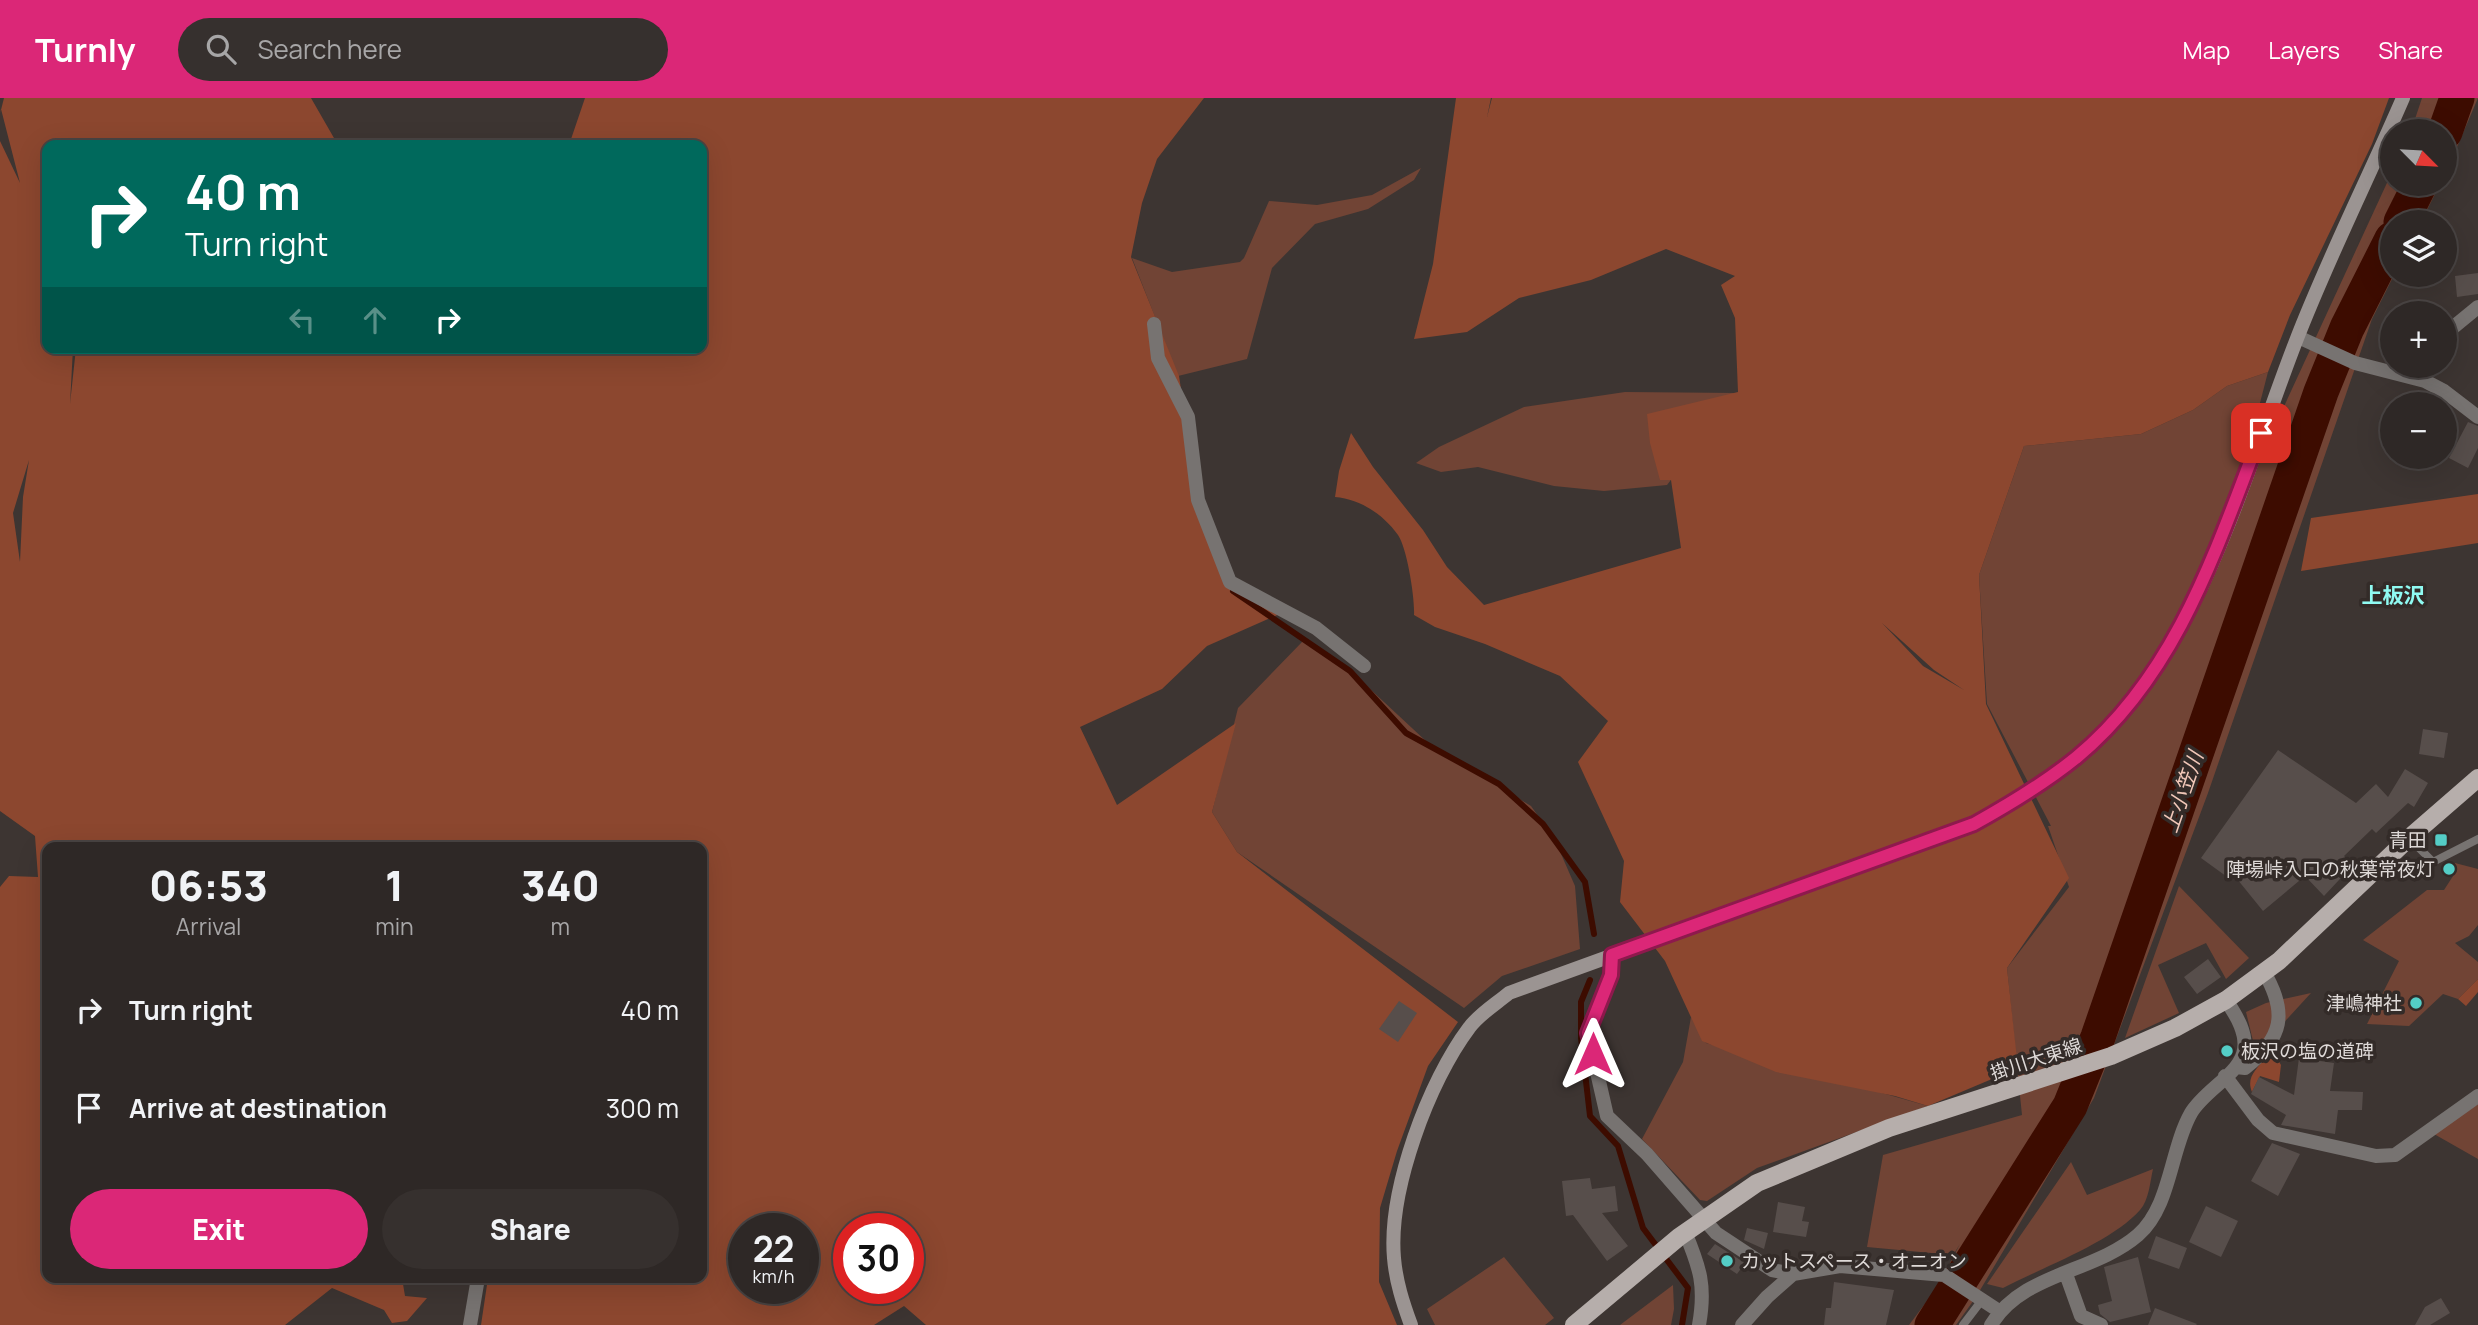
<!DOCTYPE html>
<html lang="en">
<head>
<meta charset="utf-8">
<style>
  :root { --surface:#2e2826; --page:#36302e; --text:#f1f3f6; --muted:#a7a6a7; --line:#494443; --accent:#db2777 }
  body { margin:0; font-family:Manrope,"Noto Sans JP",sans-serif; background:var(--page); color:var(--text); height:100vh; display:flex; flex-direction:column; font-size:26px; white-space:nowrap }
  * { box-sizing:border-box; margin:0 }
  p { font-size:23px; color:var(--muted) }
  .icon { flex:none; width:38px; height:38px; fill:none; stroke:currentColor; stroke-width:2; stroke-linecap:round; stroke-linejoin:round }
  .map { position:relative; flex:1; overflow:hidden }
  .sheet { position:absolute; left:42px; top:744px; width:665px; height:441px; display:flex; flex-direction:column; background:var(--surface); border-radius:14px; box-shadow:0 7px 28px #0002,0 0 0 2px var(--line) }
  .sheet>* { flex:none }
  .banner { position:absolute; left:42px; top:42px; width:665px; height:214px; border-radius:14px; box-shadow:0 7px 28px #0002,0 0 0 2px var(--line); background:#00695c; color:#fff; overflow:hidden }
  .needle { width:46px; rotate:114deg }
  .buttons { position:absolute; left:2380px; top:21px; display:grid; gap:14px }
  .buttons a { display:grid; place-items:center; width:77px; height:77px; border-radius:50%; background:var(--surface); box-shadow:0 7px 28px #0002,0 0 0 2px var(--line); font-size:35px }
  .speed { position:absolute; left:728px; top:1115px; display:flex; gap:14px; font-size:35px; font-weight:700; text-align:center }
  .speed>* { display:grid; place-content:center; width:91px; height:91px; border-radius:50%; background:var(--surface); box-shadow:0 7px 28px #0002,0 0 0 2px var(--line); line-height:1 }
  .speed small { font-size:18px; font-weight:400 }
  .speed .limit { border:10px solid #d22; background:#fff; color:#111 }
  .pin { position:absolute; display:grid; place-items:center; width:60px; height:60px; color:#fff; margin:-30px; border-radius:14px; box-shadow:0 4px 10px #0006 }
  .me { position:absolute; width:77px; margin:-38px; rotate:0deg; stroke-linejoin:round; filter:drop-shadow(0 0 5px #0008) }
  .turn { display:flex; align-items:center; gap:24px; height:147px; padding:0 28px; font-size:32px }
  .turn .icon { width:91px; height:91px; stroke-width:2.5 }
  .turn b { display:block; font-size:49px; line-height:60px }
  .lanes { display:flex; align-items:center; height:66px; padding:0 28px; background:#0003; justify-content:center; gap:35px; direction:ltr }
  .lanes .off { opacity:.35 }
  .eta { display:flex; justify-content:space-evenly; align-items:center; height:119px; text-align:center }
  .eta b { font-size:42px; font-weight:800; line-height:49px }
  .button { display:flex; gap:14px; margin-top:auto; padding:14px 28px }
  .button a { flex:1; height:80px; border-radius:42px; background:var(--accent); color:#fff; font-size:28px; font-weight:800; line-height:80px; text-align:center }
  .button a+a { background:var(--page); color:var(--text) }
  ul { padding:0; list-style:none }
  li { display:flex; align-items:center; gap:21px; height:98px; padding:0 28px }
  li div { flex:1 }
  li b { display:block; font-size:26px }
  li em { font-style:normal }
  header { display:flex; align-items:center; gap:42px; box-sizing:border-box; height:98px; padding:0 35px; background:var(--accent); color:#fff }
  header strong { font-size:33px }
  nav { display:flex; gap:38px; margin-inline-start:auto; font-size:24px }
  .search { width:490px; height:63px; background:var(--page); display:flex; align-items:center; gap:18px; box-sizing:border-box; padding:0 24px; border-radius:38px; color:var(--muted); font-size:26px }
  .map>svg:first-child { display:block }
  .green { fill:#714435 }
  .forest { fill:#8c472f; fill-rule:evenodd }
  .lines { fill:none; stroke-linecap:round; stroke-linejoin:round }
  .stream { stroke:#3d0c00; stroke-width:6 }
  .river { stroke:#3d0c00; stroke-width:35 }
  .building { fill:#574e4b }
  .lane { stroke:#777371; stroke-width:8 }
  .street { stroke:#777371; stroke-width:14 }
  .secondary { stroke:#9b9492; stroke-width:14 }
  .primary { stroke:#b6aeab; stroke-width:18 }
  .route-casing { stroke:#8e194d; stroke-width:18 }
  .route { stroke:#db2777; stroke-width:12 }
  .poi-dot { fill:#54cdc6; stroke:#332b28; stroke-width:2.5 }
  .labels { text-anchor:middle; stroke-width:7; stroke-linejoin:round; paint-order:stroke }
  .poi-label { font-size:19px; fill:#dfdad8; stroke:#332b28; text-anchor:end }
  .street-label { font-size:19px; fill:#dfdad8; stroke:#332b28 }
  .neighbourhood-label { font-size:21px; font-weight:bold; fill:#8ffaf2; stroke:#332b28 }
  .water-label { font-size:21px; font-style:italic; fill:#f1c7b8; stroke:#332b28 }
</style>
</head>
<body>
<header>
<strong>Turnly</strong>
<div class="search"><svg class="icon" aria-label="search" viewBox="0 0 24 24"><circle cx="10" cy="10" r="6"/><path d="M15 15l6 6"/></svg>Search here</div>
<nav><a>Map</a><a>Layers</a><a>Share</a></nav>
</header>
<div class="map">
<svg width="2478" height="1227" viewBox="0 0 2478 1227">
  <rect width="100%" height="100%" fill="#3d3532"/>
  <path class="green" d="M2422,0h56l-33,77v-44h-34z
    M1421,70l-7,12 -46,29 -53,15 -43,44 -25,91 -69,17 -46,-118 40,14 68,-10 4,-4 25,-57 48,4 55,-10z
    M2392,74v12h48l-19,38h-29l2,53 -22,44 -164,474 -114,305 -118,199 -20,28h-47l27,-36 24,-45 -7,11 -86,-8 16,-92 139,-40 -15,-147 62,-81 -21,-61h3l-64,-122 -8,-129 45,-129 117,-12 52,-24 34,-24 41,-14 -41,158z
    M1625,294l113,1 -71,92 -63,6 -50,-5 -76,-19 -37,5 -25,-9 23,-16 85,-40z
    M1303,543l38,21 86,80 104,64 24,34 20,46 5,63 -78,27 -38,32 -227,-156 -25,-40 26,-104z
    M2455,765l23,6v56l-9,11 -14,7 23,19v17l-20,20 -15,-5 -34,32 -42,-2 32,-63 -36,-21 64,-50h17l9,-14z
    M2179,788l70,72 -23,21 -20,-36 -48,22 21,48 -54,25z
    M2311,895l-55,60 -10,-41 20,-9z
    M1691,919l15,26 222,63 -171,62 -50,33 -7,-1 -58,-61 41,-77z
    M2478,1006v55l-44,-25z
    M2071,1064l16,33 66,-26c-3,13 -4,31 -13,41 -28,32 -99,58 -137,78l-16,-4z
    M1504,1159l50,61 -9,7h-110l-8,-16z
    M1673,1187l1,24 -3,16h-51z"/>
  <path class="forest" d="M4,0h307l27,47h-291v203h26l-3,56 6,-56h626v-203h-133l16,-47h619l-47,61 -15,44 -11,54 48,119 19,124 32,82 54,30 -77,34 -45,43 -82,38 37,78 119,-82 -24,89 25,40 221,170 -30,44 -31,85 -17,57 -1,74 18,43h-471l-22,-19 -30,19h-393l7,-47h214v-431h-655v431h355l3,18 22,2 -20,23 -15,2 -8,-13 -52,-22 -47,37h-285v-438l9,-11 29,1 -3,-41 -35,-25v-670l20,42 -19,-74 -1,5zM29,362l-6,37 -3,65 -7,-49zM744,1130h59v60h-59zM849,1130h59v60h-59z
    M1456,0h35l-4,19 5,-19h897l-17,46 -82,171 -22,57 -41,14 -34,24 -52,24 -117,12 -45,129 7,129 83,174 -62,90 11,100 -90,38 -33,-10 -119,-24 -74,-31 -37,-80 -45,-59 4,-41 -46,-99 30,-41 -48,-45 -75,-32 -50,-17 -21,-12c1,-17 -7,-67 -16,-80 -15,-21 -38,-36 -63,-38l4,-26 12,-38 22,34 50,63 24,37 37,38 197,-57 -10,-68h-11l-10,-37 -3,-29 91,-22 -3,-74 -14,-33 14,-9 -69,-27 -75,31 -72,18 -52,34 -53,7 19,-75zM1882,525l52,47 30,20 -41,-24z
    M2478,396v49l-177,28 10,-53z
    M2478,881v13l-12,14 -8,-7z
    M2265,960l13,2 3,5 -2,17 -19,-6 -8,16c-6,-15 4,-22 13,-34z"/>
  <g class="lines">
    <path class="stream" d="M1233,493l117,80 56,62 93,51 44,40 42,58 9,52
      M1590,882l-9,22v36l9,78 28,30 25,82 45,60 -6,37"/>
    <path class="river" d="M2445,34l12,-34
      M2401,124l19,-38
      M1932,1227l138,-219 28,-69 223,-645 26,-64 45,-89"/>
  </g>
  <path class="building" d="M2478,175v21l-21,3 -2,-21z
    M2468,324l10,4v22l-10,20 -19,-10z
    M2423,631l25,4 -4,25 -25,-4z
    M2278,652l78,53 20,-19 12,13 17,-28 23,14 -14,24 -6,-4 -32,30 -4,-4 -28,27 9,9 -29,31 -19,-20 -42,35 -30,-37 -3,5 -29,-21z
    M2208,861l13,18 -24,17 -13,-17z
    M1399,903l18,12 -19,29 -19,-13z
    M2299,960l35,5 -4,28 33,1 -1,18h-24l-3,24 -54,-9 5,-10 -35,-21 8,-17 35,18z
    M2272,1045l28,11 -22,42 -27,-15z
    M1590,1080l2,11 23,-3 3,25 -16,2 26,33 -21,15 -34,-46 -7,1 -4,-35z
    M1778,1104l27,5 -3,14 7,1 -3,15 -33,-5z
    M2206,1108l32,15 -17,36 -32,-15z
    M1747,1130l21,5 -4,16 -20,-9z
    M2156,1138l31,12 -8,21 -31,-11z
    M1715,1146l30,19 -8,11 -30,-20z
    M2138,1159l13,55 -41,10 -10,-8 -2,-9 14,-4 -8,-34z
    M1834,1184l60,8 -8,35h-62l2,-17h5z
    M2441,1200l9,15 -20,12h-15l10,-18z
    M2155,1210l42,16 -1,1h-48z"/>
  <g class="lines">
    <path class="lane" d="M2409,740l24,24 45,-23
      M1963,1227l19,-25"/>
    <path class="street" d="M1154,226l4,34 30,59 10,83 32,82 86,46 48,38
      M2445,236l33,-27
      M2298,239l57,26 70,18 19,10 34,26
      M1612,857l-1,20 -23,58 19,83 40,38 69,79 56,37 21,4
      M2236,969l9,1c38,-30 43,-55 19,-96
      M2225,978l33,44 15,13 103,23 19,-1 83,-59
      M1685,1134c15,36 21,54 14,93
      M2066,1176l15,42 20,9
      M470,1227l8,-47
      M1742,1227l25,-28 26,-23 47,-8 104,9 55,36
      M1991,1227c31,-52 103,-52 147,-90 33,-29 32,-85 53,-122 13,-22 45,-37 52,-59 6,-19 -7,-39 -17,-54"/>
    <path class="secondary" d="M1411,1227c-8,-22 -15,-43 -17,-67 -6,-68 35,-177 75,-230 10,-14 27,-24 40,-35l465,-169c35,-20 70,-41 102,-67 123,-99 165,-275 220,-416 32,-83 72,-162 107,-243"/>
    <path class="primary" d="M1574,1227l105,-88 78,-54 132,-55 222,-72 64,-28 51,-28 53,-39 130,-123 69,-60"/>
  </g>
  <g class="lines">
    <defs>
      <path id="route" d="M1593,956l-5,-21 23,-58 1,-20 362,-131c36,-20 71,-41 103,-67 100,-83 139,-207 184,-324"/>
    </defs>
    <use href="#route" class="route-casing"/>
    <use href="#route" class="route"/>
  </g>
  <g class="poi-dot">
    <rect x="2434" y="735" width="14" height="14" rx="3.5"/>
    <circle cx="2449" cy="771" r="7"/>
    <circle cx="2416" cy="905" r="7"/>
    <circle cx="2227" cy="953" r="7"/>
    <circle cx="1727" cy="1163" r="7"/>
  </g>
  <g class="labels">
    <g class="poi-label">
      <text x="2427" y="749">青田</text>
      <text x="2435" y="778">陣場峠入口の秋葉常夜灯</text>
      <text x="2402" y="912">津嶋神社</text>
      <text x="2241" y="960" text-anchor="start">板沢の塩の道碑</text>
      <text x="1741" y="1170" text-anchor="start">カットスペース・オニオン</text>
    </g>
    <g class="street-label">
      <text transform="translate(2036 961) rotate(-18)" y="7">掛川大東線</text>
    </g>
    <g class="neighbourhood-label">
      <text x="2393" y="505">上板沢</text>
    </g>
    <g class="water-label">
      <text transform="translate(2183 694) rotate(-71)" y="7">上小笠川</text>
    </g>
  </g>
</svg>
<div class="buttons">
<a><svg class="needle" viewBox="-14 -14 28 28"><path d="M0-13l5 13h-10z" fill="#e53935"/><path d="M0 13l5-13h-10z" fill="#a7a6a7"/></svg></a>
<a><svg class="icon" aria-label="layers" viewBox="0 0 24 24"><path d="M12 4l9 5-9 5-9-5zM3 14l9 5 9-5"/></svg></a>
<a>+</a>
<a>−</a>
</div>
<div class="speed"><div>22<small>km/h</small></div><div class="limit">30</div></div>
<div class="pin" style="left:2261px;top:335px;background:#d93025"><svg class="icon" aria-label="arrive" viewBox="0 0 24 24"><path d="M6 21V4h12l-3 4 3 4H6"/></svg></div>
<svg class="me" style="left:1593px;top:956px" viewBox="-20 -20 40 40"><path d="M0-17L14 15 0 8-14 15z" fill="#db2777" stroke="#fff" stroke-width="4"/></svg>
<div class="banner">
<div class="turn"><svg class="icon" aria-label="right" viewBox="0 0 24 24"><path d="M7 20v-9h11M14 6l5 5-5 5"/></svg><div><b>40 m</b>Turn right</div></div>
<div class="lanes"><svg class="icon off" aria-label="left" viewBox="0 0 24 24"><path d="M17 20v-9H6M10 6l-5 5 5 5"/></svg><svg class="icon off" aria-label="ahead" viewBox="0 0 24 24"><path d="M12 20V5M6 11l6-6 6 6"/></svg><svg class="icon" aria-label="right" viewBox="0 0 24 24"><path d="M7 20v-9h11M14 6l5 5-5 5"/></svg></div>
</div>
<section class="sheet">
<div class="eta">
<div><b>06:53</b><p>Arrival</p></div>
<div><b>1</b><p>min</p></div>
<div><b>340</b><p>m</p></div>
</div>
<ul>
<li><svg class="icon" aria-label="right" viewBox="0 0 24 24"><path d="M7 20v-9h11M14 6l5 5-5 5"/></svg><div><b>Turn right</b></div><em>40 m</em></li>
<li><svg class="icon" aria-label="arrive" viewBox="0 0 24 24"><path d="M6 21V4h12l-3 4 3 4H6"/></svg><div><b>Arrive at destination</b></div><em>300 m</em></li>
</ul>
<div class="button"><a>Exit</a><a>Share</a></div>
</section>
</div>
</body>
</html>
